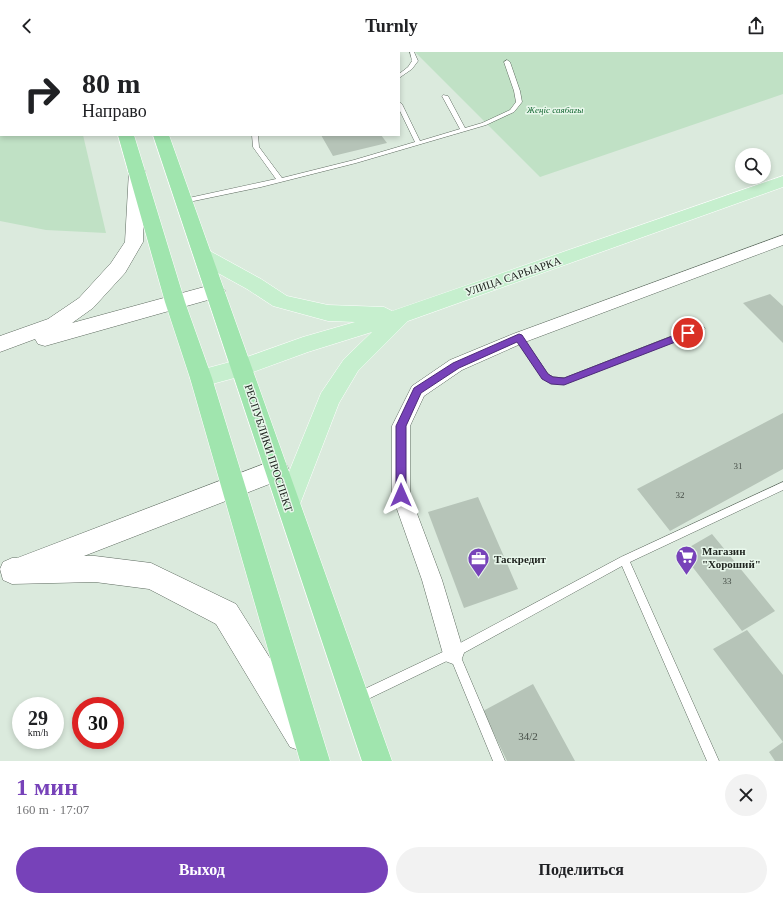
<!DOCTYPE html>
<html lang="ru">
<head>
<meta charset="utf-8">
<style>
  :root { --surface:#fff; --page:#f2f2f2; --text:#202124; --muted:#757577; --accent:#7742b9 }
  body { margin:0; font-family:"Times New Roman",serif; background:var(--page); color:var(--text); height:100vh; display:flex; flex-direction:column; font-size:15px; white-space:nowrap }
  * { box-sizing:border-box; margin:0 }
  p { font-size:13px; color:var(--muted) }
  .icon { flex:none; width:22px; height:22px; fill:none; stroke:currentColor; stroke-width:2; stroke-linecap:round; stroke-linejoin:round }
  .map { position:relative; height:709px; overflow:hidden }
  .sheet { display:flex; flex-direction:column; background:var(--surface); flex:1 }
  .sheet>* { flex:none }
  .hud { position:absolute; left:0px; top:0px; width:400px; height:84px; box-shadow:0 2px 6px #0003; background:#fff; color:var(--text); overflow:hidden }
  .fabs { position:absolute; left:735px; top:96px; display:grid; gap:8px }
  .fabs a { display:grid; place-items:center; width:36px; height:36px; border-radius:50%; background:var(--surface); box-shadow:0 2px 6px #0003; font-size:20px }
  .speed { position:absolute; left:12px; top:645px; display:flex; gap:8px; font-size:20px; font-weight:700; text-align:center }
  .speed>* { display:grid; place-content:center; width:52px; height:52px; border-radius:50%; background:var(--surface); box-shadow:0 2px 6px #0003; line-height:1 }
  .speed small { font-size:10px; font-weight:400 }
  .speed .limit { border:6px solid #d22; background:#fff; color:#111 }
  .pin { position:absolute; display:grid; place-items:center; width:34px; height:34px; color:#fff; margin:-17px; border:2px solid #fff; border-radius:50%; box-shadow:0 1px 4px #0007 }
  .me { position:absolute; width:44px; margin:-22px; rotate:0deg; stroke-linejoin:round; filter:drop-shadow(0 0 3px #0008) }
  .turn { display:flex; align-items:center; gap:14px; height:84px; padding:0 16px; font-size:18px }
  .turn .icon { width:52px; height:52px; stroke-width:2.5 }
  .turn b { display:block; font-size:28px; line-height:34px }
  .round { display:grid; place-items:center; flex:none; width:42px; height:42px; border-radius:21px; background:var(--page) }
  .overview { display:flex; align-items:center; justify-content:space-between; height:68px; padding:0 16px }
  h1 { font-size:24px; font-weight:700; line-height:30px; color:var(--accent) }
  .cta { display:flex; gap:8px; margin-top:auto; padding:8px 16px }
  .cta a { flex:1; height:46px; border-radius:24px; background:var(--accent); color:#fff; font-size:16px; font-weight:700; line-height:46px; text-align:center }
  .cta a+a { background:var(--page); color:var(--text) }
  header { display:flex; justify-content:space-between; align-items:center; height:52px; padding:0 16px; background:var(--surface); font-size:18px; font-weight:700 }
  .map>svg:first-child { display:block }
  .green { fill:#c0e1c5 }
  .building { fill:#b6c4b8 }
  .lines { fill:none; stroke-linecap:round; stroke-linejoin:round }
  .lane-casing { stroke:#5e6b60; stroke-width:1 }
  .street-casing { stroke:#5e6b60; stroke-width:1 }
  .secondary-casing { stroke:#5e6b60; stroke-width:1 }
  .primary-casing { stroke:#fff; stroke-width:1 }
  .highway-casing { stroke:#fff; stroke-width:1 }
  .lane { fill:#fff; fill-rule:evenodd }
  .street { fill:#fff; fill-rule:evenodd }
  .secondary { fill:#fff; fill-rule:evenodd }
  .primary { fill:#c6efce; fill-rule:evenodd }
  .highway { fill:#a0e5ae; fill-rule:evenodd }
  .route { fill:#7742b9; stroke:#4d2b78 }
  .labels { text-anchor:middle; stroke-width:3; stroke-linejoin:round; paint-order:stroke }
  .far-park-label { font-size:9px; font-style:italic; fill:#136631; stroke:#e8f7eb }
  .number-label { font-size:9px; fill:#464e47 }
  .street-label { font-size:11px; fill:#212621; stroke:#e8f7eb }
  .poi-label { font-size:11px; font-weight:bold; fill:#212621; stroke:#e8f7eb; text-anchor:start }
  .near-number-label { font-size:11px; fill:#464e47 }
</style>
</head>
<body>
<header><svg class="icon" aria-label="back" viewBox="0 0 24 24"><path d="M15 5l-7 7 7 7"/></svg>Turnly<svg class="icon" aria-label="share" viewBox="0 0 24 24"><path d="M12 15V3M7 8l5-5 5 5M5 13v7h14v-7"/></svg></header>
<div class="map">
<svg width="783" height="709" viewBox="0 0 783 709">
  <rect width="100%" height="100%" fill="#dbeadd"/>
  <path class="green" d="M0,0h64l-63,1v82h82l23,98 -60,-3 -46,-9z
    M415,0h368v42l-243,83z"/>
  <path class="building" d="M321,83h60l6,8 -54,13z
    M770,242l13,12v37l-40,-40z
    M783,361v56l-113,62 -33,-42z
    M478,445l40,92 -54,19 -36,-96z
    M712,482l63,77 -33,20 -61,-79z
    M747,578l36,45v86h-8l-6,-9 14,-10 -70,-93z
    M533,632l42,77h-68l-24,-50z"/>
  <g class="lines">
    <defs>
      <path id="lane" d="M289,0h4v1h-4z
        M410,0h4l4,9 -6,8 -13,9v-4l9,-7 4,-6z
        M507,8l3,2 10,29 2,11 -8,10 -28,13 -130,38 -95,24 -77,16 -3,-2 3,-2 92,-20 -23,-32 -1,-12h6l1,12 23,31 72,-18 61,-18 -16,-33v-7l3,2 18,37 40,-12 -18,-33 1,-1 5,1 17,32 17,-5 28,-13 6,-8 -2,-11 -10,-29z
        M701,273l4,3 -1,2 -140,54 -13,-1 -9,-5 -27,-40 4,-3 3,1 26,38 5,3 11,1z
        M783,430v8l-153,72 89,199h-12l-85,-195 -162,89 45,106h-12l-42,-102 -89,43 -4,1 -4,-1 -1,-4 1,-4 95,-45 172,-92z"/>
      <path id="street" d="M783,183v10l-258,97 -63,28 -38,26 -14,30v69l32,85 22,73 -3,8 -8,3 -8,-3 -23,-81 -30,-85v-69l20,-40 38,-26 63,-26z"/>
      <path id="secondary" d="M137,114l6,1 2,4 -2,71 -18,31 -32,35 -21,15 143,-39 7,2 3,5 -3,5 -177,50 -7,-2 -3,-5 -35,13v-16l48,-17 31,-21 32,-35 14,-21 4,-71 2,-4z
        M277,407l8,3 4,8 -4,8 -201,78h11l56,7 85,41 76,121 4,11 -4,11 -11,4 -11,-4 -74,-123 -67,-35 -54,-7 -83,2 -9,-4 -3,-11 3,-7 9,-4h5z"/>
      <path id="primary" d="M783,124v11l-375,134 -50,50 -19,32 -42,109 -9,3 -9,-3 -3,-8 45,-111 23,-34 28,-27 -64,20 -66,24 -41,11 -8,-3 -3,-6 3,-6 48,-13 62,-22 52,-15 -27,-1 -55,-15 -26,-17 -51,-28 -2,-5 2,-5 7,-2 7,2 51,28 26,17 41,9 56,2 8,4z"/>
      <path id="highway" d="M95,0h14v1h-14z
        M125,0h14v1h-14z
        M118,83h16l51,167 27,76 118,383h-30l-110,-383 -25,-76z
        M153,83h16l223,626h-30z"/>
    </defs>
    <use href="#lane" class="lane-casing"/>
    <use href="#street" class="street-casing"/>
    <use href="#secondary" class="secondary-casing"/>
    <use href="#primary" class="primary-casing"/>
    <use href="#highway" class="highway-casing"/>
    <use href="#lane" class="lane"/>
    <use href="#street" class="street"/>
    <use href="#secondary" class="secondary"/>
    <use href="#primary" class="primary"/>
    <use href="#highway" class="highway"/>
  </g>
  <path class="route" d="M688,278l3,1 1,2 -1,3 -127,49 -13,-1 -9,-5 -25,-37 -58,26 -38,25 -15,33v69l-1,4 -4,1 -3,-1 -2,-4v-69l18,-38 39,-25 66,-29 3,1 26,39 5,3 11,1z"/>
  <defs>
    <symbol id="supermarket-pin" viewBox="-11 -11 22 30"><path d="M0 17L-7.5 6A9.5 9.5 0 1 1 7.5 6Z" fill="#7742b9" stroke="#e8f7eb"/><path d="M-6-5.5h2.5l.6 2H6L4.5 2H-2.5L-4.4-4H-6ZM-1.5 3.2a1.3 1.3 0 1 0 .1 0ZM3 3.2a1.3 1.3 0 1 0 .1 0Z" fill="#fff"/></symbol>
    <symbol id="office-pin" viewBox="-11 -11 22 30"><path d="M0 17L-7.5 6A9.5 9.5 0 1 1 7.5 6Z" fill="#7742b9" stroke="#e8f7eb"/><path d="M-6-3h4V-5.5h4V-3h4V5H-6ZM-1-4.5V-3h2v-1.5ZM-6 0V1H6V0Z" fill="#fff"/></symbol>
  </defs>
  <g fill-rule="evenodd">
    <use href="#supermarket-pin" x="674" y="492" width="25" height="34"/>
    <use href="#office-pin" x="466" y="494" width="25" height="34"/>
  </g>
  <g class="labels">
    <g class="far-park-label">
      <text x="555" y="61">Жеңіс саябағы</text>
    </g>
    <g class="number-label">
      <text x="738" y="417">31</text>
      <text x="680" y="446">32</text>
      <text x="727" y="532">33</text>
    </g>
    <g class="street-label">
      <text transform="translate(513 224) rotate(-19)" y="4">УЛИЦА САРЫАРКА</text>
      <text transform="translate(269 396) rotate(72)" y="4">РЕСПУБЛИКИ ПРОСПЕКТ</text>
    </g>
    <g class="poi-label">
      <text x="702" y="503">Магазин<tspan x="702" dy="13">"Хороший"</tspan></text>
      <text x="494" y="511">Таскредит</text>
    </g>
    <g class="near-number-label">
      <text x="528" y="688">34/2</text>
    </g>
  </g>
</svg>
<div class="fabs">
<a><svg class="icon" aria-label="search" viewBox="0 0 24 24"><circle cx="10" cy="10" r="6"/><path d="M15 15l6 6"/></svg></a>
</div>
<div class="speed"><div>29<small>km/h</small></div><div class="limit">30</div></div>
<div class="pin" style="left:688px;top:281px;background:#d93025"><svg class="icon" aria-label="arrive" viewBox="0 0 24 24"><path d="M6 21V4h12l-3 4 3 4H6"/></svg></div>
<svg class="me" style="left:401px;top:443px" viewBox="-20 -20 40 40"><path d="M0-17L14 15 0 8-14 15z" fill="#7742b9" stroke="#fff" stroke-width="4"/></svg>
<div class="hud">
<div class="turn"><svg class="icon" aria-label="right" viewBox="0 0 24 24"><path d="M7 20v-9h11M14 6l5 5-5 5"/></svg><div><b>80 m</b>Направо</div></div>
</div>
</div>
<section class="sheet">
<div class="overview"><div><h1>1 мин</h1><p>160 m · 17:07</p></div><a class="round"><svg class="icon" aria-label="close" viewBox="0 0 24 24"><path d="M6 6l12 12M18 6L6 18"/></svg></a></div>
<div class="cta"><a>Выход</a><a>Поделиться</a></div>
</section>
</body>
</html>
